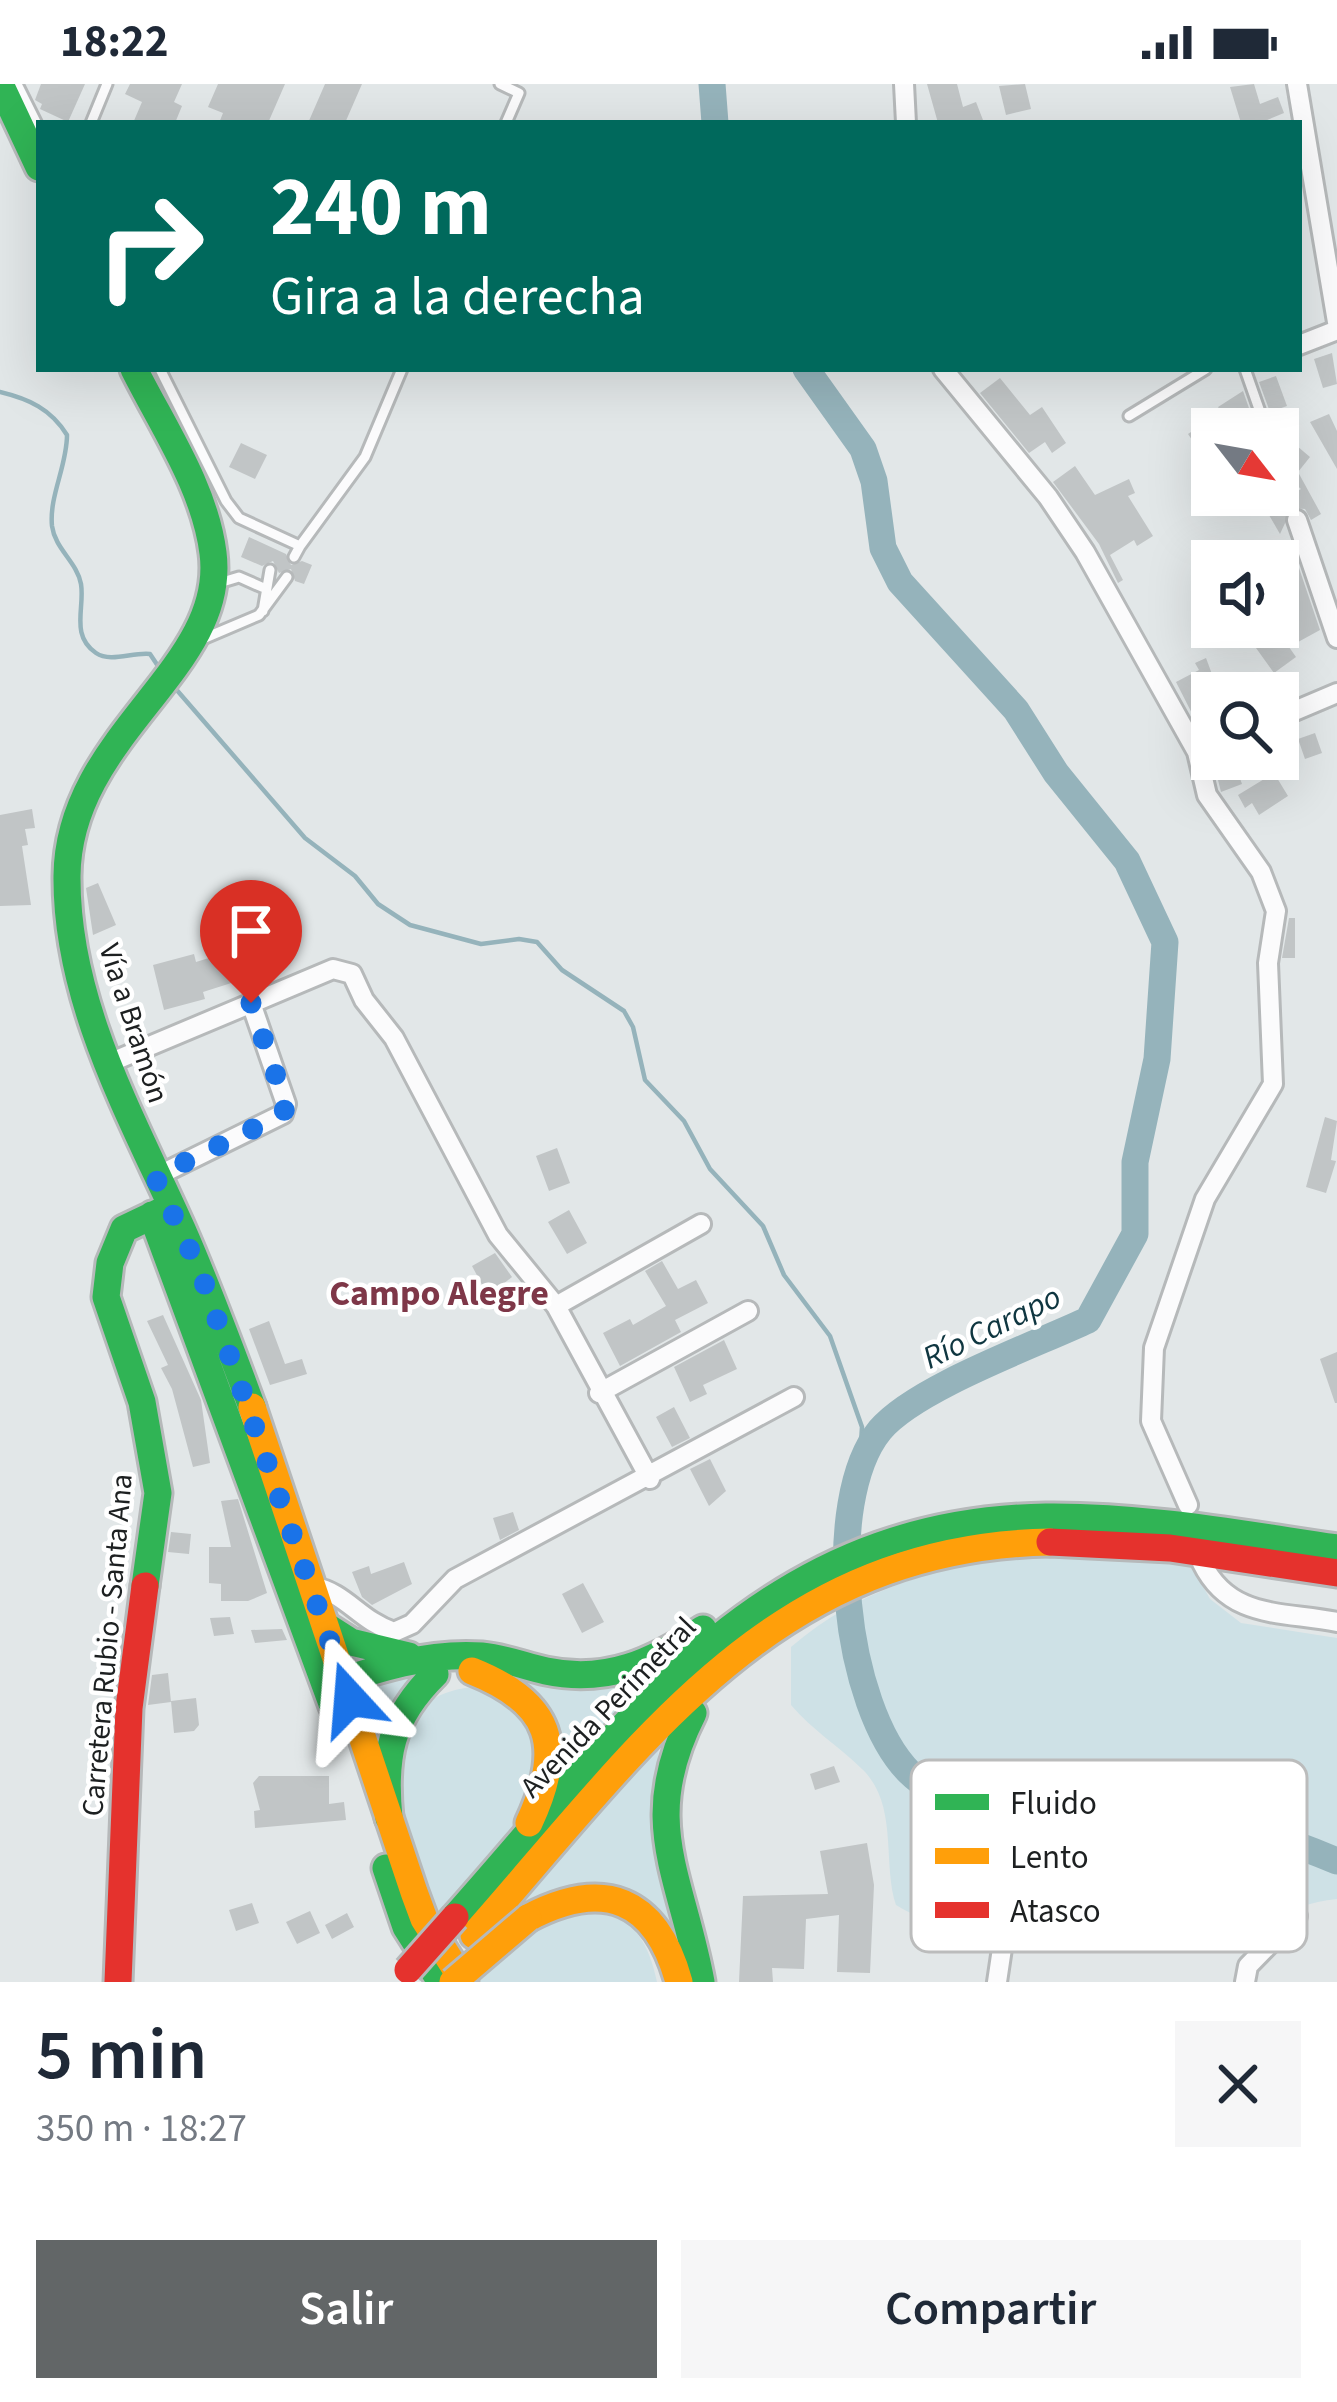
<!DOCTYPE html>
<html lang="es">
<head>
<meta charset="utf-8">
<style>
  :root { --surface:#fff; --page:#f6f6f7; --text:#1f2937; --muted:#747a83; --accent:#626667 }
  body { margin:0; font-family:"Source Sans 3",sans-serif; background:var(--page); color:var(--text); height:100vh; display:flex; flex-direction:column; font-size:45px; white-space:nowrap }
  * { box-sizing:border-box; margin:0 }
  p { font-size:39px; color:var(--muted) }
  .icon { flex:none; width:66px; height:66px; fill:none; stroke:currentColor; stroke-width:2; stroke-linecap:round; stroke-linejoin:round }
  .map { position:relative; height:1898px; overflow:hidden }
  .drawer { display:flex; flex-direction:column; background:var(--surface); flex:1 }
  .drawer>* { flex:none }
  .guide { position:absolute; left:36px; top:36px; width:1266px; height:252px; border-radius:0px; box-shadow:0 12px 48px #0002; background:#00695c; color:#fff; overflow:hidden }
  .needle { width:78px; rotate:121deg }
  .fabs { position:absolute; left:1191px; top:324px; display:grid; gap:24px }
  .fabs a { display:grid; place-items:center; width:108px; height:108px; border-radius:0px; background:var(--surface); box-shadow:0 12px 48px #0002; font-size:60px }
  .pin { position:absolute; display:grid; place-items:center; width:102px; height:102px; color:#fff; margin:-123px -51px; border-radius:50% 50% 50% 0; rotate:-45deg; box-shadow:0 0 12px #0007 }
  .pin .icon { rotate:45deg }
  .me { position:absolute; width:132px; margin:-66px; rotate:341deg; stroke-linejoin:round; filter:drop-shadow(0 0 9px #0008) }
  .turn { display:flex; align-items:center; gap:42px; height:252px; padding:0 36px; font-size:54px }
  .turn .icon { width:156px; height:156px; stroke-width:2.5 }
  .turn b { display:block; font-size:84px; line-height:102px }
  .round { display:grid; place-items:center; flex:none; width:126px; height:126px; border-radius:0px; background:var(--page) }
  .summary { display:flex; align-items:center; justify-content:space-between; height:204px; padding:0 36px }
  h1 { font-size:72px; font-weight:600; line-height:90px }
  .primary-button { display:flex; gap:24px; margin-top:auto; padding:24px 36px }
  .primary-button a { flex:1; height:138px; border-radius:0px; background:var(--accent); color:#fff; font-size:48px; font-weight:600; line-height:138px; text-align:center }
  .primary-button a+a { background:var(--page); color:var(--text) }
  .status { display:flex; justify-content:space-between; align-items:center; height:84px; padding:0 60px; background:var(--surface); direction:ltr }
  .status svg { height:33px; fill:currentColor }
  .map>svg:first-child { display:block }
  .green { fill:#cee1e6 }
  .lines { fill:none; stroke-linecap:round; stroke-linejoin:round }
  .stream { stroke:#95b3bb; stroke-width:4.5 }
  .river { stroke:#95b3bb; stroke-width:27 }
  .building { fill:#c1c5c6 }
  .lane-casing { stroke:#b6b9ba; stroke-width:15 }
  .street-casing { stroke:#b6b9ba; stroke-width:24 }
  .fast-casing { stroke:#b6b9ba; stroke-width:33 }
  .slow-casing { stroke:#b6b9ba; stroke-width:33 }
  .jam-casing { stroke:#b6b9ba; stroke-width:33 }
  .lane { stroke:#fbfbfc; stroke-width:9 }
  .street { stroke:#fbfbfc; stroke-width:18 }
  .fast { stroke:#30b455; stroke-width:27 }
  .slow { stroke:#ff9f0a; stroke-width:27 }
  .jam { stroke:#e5322d; stroke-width:27 }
  .slow-bridge-casing { stroke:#b6b9ba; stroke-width:33; stroke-linecap:butt }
  .jam-bridge-casing { stroke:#b6b9ba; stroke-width:33; stroke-linecap:butt }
  .slow-bridge { stroke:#ff9f0a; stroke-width:27 }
  .jam-bridge { stroke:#e5322d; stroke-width:27 }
  .route { stroke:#1a73e8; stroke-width:21; stroke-dasharray:0 37.8 }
  .labels { text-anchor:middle; stroke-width:9; stroke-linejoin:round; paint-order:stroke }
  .street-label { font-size:30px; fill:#1d2021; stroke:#fff }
  .water-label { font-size:33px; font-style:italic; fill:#0f3640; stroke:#fff }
  .quarter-label { font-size:36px; font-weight:bold; fill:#7e3748; stroke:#fff }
  .key { fill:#fff; stroke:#bbbcbc; stroke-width:3 }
  .key-label { font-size:33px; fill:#1d2021 }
</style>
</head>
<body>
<div class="status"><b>18:22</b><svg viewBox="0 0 49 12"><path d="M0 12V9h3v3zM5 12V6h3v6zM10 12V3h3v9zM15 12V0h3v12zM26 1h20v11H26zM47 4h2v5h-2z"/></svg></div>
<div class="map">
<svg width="1337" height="1898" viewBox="0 0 1337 1898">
  <rect width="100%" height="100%" fill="#e2e7e8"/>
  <path class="green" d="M1088,1459l97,11 25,45 31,24 96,15v261c-47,5 -72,26 -115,38 -52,16 -117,-2 -160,-34 -15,-11 -29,-34 -43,-48l-16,2c-33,51 -35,91 -107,48 -14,-41 3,-101 -34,-136 -23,-23 -49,-38 -71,-64v-58c90,-77 185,-84 297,-104z
    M666,1580l-119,151 11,-87 -72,-59 -49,1 -57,73 -27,-60 22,-14z
    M487,1602l29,11 24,59 -11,55 -94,109c-28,-81 -87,-230 52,-234z
    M661,1638l-4,49 39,207 -62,-73 -127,13 -48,30z
    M597,1825c38,10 52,35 60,73h-176l-17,-16 58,-40z"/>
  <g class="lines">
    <path class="stream" d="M0,308c29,7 51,17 67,43 0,31 -18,61 -15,91 3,23 25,36 29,58 4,24 -11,51 15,69 15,10 36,-1 54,1l10,15
      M175,604l130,150 50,38 23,28 32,21 71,19 38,-5 18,3 25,28 62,41 9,16 12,53 39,41 26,48 53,57 21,49 46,61 32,91 -2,33"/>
    <path class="river" d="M712,0l3,39
      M806,285l57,80 11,32 9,67 17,34 116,128 40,63 71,88 38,81 -8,117 -22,103v72l-47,86c-53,25 -173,68 -208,110 -58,71 -36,278 30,343 13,13 37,25 54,32 48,19 119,3 171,5 68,2 140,25 202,51"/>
  </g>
  <path class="building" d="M41,0h44l-17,38 -28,-13 2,-5 -7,-4z
    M130,0h52l-8,18 8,4 -7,17h-42l9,-21 -17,-8z
    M218,0h67l-17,39h-49l4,-10 -15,-6z
    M325,0h37l-17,39h-37z
    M927,0h30l6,23 13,-5 7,18 -45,3z
    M1025,0l6,25 -25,6 -7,-29z
    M1254,0l6,20 18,-7 6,16 -24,10h-19l-11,-36z
    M1332,269l5,31 -14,4 -9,-29z
    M1276,292l11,30 -17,6 -11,-30z
    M1000,294l30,37 12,-8 24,36 -14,10 -7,-11 -16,11 -49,-60z
    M1243,307l7,20 -20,14 -12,-18z
    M1329,330l8,17v38l-27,-47z
    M1212,334v51l-24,-35z
    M241,359l26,12 -12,24 -26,-12z
    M1297,362l13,11 -12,15 23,42 -10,6 -6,-11 -13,-1 -12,26 -14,-24 35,-21 -23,-20z
    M1075,382l20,29 34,-16 6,14 -7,3 25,40 -16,10 -3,-6 -24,15 13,25 -5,3 -19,-39 -46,-62z
    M249,453l37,17 5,11 11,-4 10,4 -8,19 -9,-3 -4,-12 -12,4 -6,-12 -11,5 -21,-9z
    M1298,481l22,65 -31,17 7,10 -22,16 -18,-25 36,-25 -14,-24 15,-9 -9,-19z
    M1206,574l13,35h-15l8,16v29l-6,3 -30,-59 23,-12 -4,-7z
    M1315,649l7,20 -17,6 -7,-20z
    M1233,675l9,25 -21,8 -7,-28z
    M1274,689l14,23 -29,19 -7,-12 -7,5 -7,-13z
    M32,725l3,19 -10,1 3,16 -6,1 9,59 -31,1v-91z
    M98,799l18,42 -23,10 -7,-47z
    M1289,834h6v40h-13z
    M238,865l9,29 -44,14 2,7 -41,11 -11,-45 41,-11 2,8z
    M1325,1033l12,4 -6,39 5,1 -10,32 -20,-6z
    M557,1064l13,35 -21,8 -13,-35z
    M569,1126l18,33 -20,11 -19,-32z
    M495,1169l17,24 -24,19 -16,-30z
    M662,1177l16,28 18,-9 12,23 -33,17 6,12 -61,34 -17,-33 27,-14 3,6 33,-19 -21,-35z
    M163,1231l38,85 9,63 -17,4 -21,-78 -11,-21 7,-3 -21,-44z
    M269,1237l16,43 17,-5 5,15 -37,11 -21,-56z
    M724,1256l13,29 -34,16 4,9 -17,8 -16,-35z
    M1337,1268v51h-2l-15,-44z
    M674,1323l16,31 -18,9 -16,-30z
    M710,1375l16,32 -17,15 -19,-37z
    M238,1415l29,94 -19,8h-27v-17l-12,-1v-36h22l-10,-46z
    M513,1428l6,18 -19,10 -7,-22z
    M171,1448l20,2 -2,20 -21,-2z
    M404,1478l8,22 -40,21 -10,-8 -10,-25 17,-6 2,8z
    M583,1499l21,39 -22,11 -20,-39z
    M230,1533l4,17 -20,2 -4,-18z
    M282,1545l5,11 -32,3 -4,-13z
    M168,1589l3,29 -23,3 4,-30z
    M196,1614l3,27 -5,6 -20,2 -3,-32z
    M834,1682l6,16 -25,8 -5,-16z
    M259,1692h70v28l15,-2 2,18 -91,8 -1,-17 6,-1 -7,-27z
    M867,1759l7,42 -4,88 -33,-1 2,-57 -33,4 -2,50 -32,-1 1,14h-34l4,-86 85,-2 -8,-43z
    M252,1819l7,20 -23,8 -7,-21z
    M310,1827l10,22 -23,11 -11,-22z
    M347,1829l7,14 -22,12 -7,-14z"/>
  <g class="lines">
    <defs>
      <path id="lane" d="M17,0l22,44
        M500,0l19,9 -13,30
        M91,39l16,-39
        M160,285l66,132 13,17 61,28 -6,11
        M1245,285l21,60
        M1129,332l77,-47
        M300,462l65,-89 37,-88
        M219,499l20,-6 25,11
        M263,527l7,-41
        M205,554l54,-23 28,-38"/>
      <path id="street" d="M904,0l2,39
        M1297,0l40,238
        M1299,261l38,-15
        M943,285l105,128 37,55 112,200 10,43 54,77 15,39 -8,52 5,121 -68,115 -51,149 -3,73 37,84
        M1297,436l40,118
        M1278,634l59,-25
        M109,979l224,-94 19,5 12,26 30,38 104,197 58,71 94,173
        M155,1093l128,-63 3,-10 -35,-101
        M556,1222l145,-82
        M599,1309l149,-82
        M1202,1479c28,57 81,48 135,59
        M314,1503c31,5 46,34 80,45l18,-8 43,-45 339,-182
        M997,1898l17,-114
        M1245,1898l3,-16 49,-50"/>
      <path id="fast" d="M0,0l39,83
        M134,285c29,58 71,119 79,184 15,116 -145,181 -146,323 -1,127 65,241 115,353 26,59 48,119 70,178
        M152,1131l181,491
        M145,1502l13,-93 -16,-91 -36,-105 4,-34 14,-34 42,-20
        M326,1542l25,16 58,14
        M326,1602c50,-17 102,-34 156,-30 22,2 42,10 64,15 61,13 107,-9 157,-42
        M693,1629c-55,108 -12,161 8,269
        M389,1734c-6,-61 1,-100 46,-144
        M386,1784l20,59 35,55
        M455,1833c172,-193 306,-396 591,-400 98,-1 195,17 291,31"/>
      <path id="slow" d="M252,1323l162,485 10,27 40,63
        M472,1587c80,32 93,75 57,152
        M528,1834c76,-40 128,-20 151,64
        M474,1851c166,-188 298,-388 576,-393"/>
      <path id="jam" d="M1050,1458l120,6 167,25
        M118,1898l11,-274 16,-122"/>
    </defs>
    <use href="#lane" class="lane-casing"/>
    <use href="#street" class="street-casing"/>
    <use href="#fast" class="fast-casing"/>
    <use href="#slow" class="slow-casing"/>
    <use href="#jam" class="jam-casing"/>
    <use href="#lane" class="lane"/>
    <use href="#street" class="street"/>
    <use href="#fast" class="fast"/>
    <use href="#slow" class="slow"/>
    <use href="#jam" class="jam"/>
    <defs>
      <path id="slow-bridge" d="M453,1898l75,-64"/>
      <path id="jam-bridge" d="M408,1886l47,-53"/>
    </defs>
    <use href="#slow-bridge" class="slow-bridge-casing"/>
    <use href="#jam-bridge" class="jam-bridge-casing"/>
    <use href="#slow-bridge" class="slow-bridge"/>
    <use href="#jam-bridge" class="jam-bridge"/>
  </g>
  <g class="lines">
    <path class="route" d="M251,919l35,102 -3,9 -128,63 45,94 150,428"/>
  </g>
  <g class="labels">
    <g class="street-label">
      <text transform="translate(134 939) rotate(72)" y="10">Vía a Bramón</text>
      <text transform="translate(107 1561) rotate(-85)" y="10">Carretera Rubio - Santa Ana</text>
      <text transform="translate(608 1623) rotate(-46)" y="10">Avenida Perimetral</text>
    </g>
    <g class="water-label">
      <text transform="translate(991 1242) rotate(-26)" y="12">Río Carapo</text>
    </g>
    <g class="quarter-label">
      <text x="439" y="1221">Campo Alegre</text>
    </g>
  </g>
  <rect x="911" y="1676" width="396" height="192" rx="18" class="key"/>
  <rect x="935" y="1710" width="54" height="16" fill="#30b455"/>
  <rect x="935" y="1764" width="54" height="16" fill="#ff9f0a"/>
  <rect x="935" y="1818" width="54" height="16" fill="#e5322d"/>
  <g class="key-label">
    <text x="1010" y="1730">Fluido</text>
    <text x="1010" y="1784">Lento</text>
    <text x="1010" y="1838">Atasco</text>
  </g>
</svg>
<div class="fabs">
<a><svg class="needle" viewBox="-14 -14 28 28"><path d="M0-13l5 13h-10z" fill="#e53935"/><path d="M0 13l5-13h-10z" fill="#747a83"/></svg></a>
<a><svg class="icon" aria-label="sound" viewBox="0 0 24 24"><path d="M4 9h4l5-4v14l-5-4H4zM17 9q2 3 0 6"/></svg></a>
<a><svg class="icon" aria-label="search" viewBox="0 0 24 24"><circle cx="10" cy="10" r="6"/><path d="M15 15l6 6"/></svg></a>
</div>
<div class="pin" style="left:251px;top:919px;background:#d93025"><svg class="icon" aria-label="arrive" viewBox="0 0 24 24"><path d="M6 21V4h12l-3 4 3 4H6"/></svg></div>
<svg class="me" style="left:350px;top:1615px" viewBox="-20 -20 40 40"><path d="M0-17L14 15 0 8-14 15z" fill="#1a73e8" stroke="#fff" stroke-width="4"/></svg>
<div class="guide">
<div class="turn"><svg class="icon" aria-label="right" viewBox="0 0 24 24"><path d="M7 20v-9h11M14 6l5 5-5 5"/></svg><div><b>240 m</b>Gira a la derecha</div></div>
</div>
</div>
<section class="drawer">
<div class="summary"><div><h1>5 min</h1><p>350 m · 18:27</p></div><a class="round"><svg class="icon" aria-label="close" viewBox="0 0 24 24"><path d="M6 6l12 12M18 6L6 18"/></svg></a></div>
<div class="primary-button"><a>Salir</a><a>Compartir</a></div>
</section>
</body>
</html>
